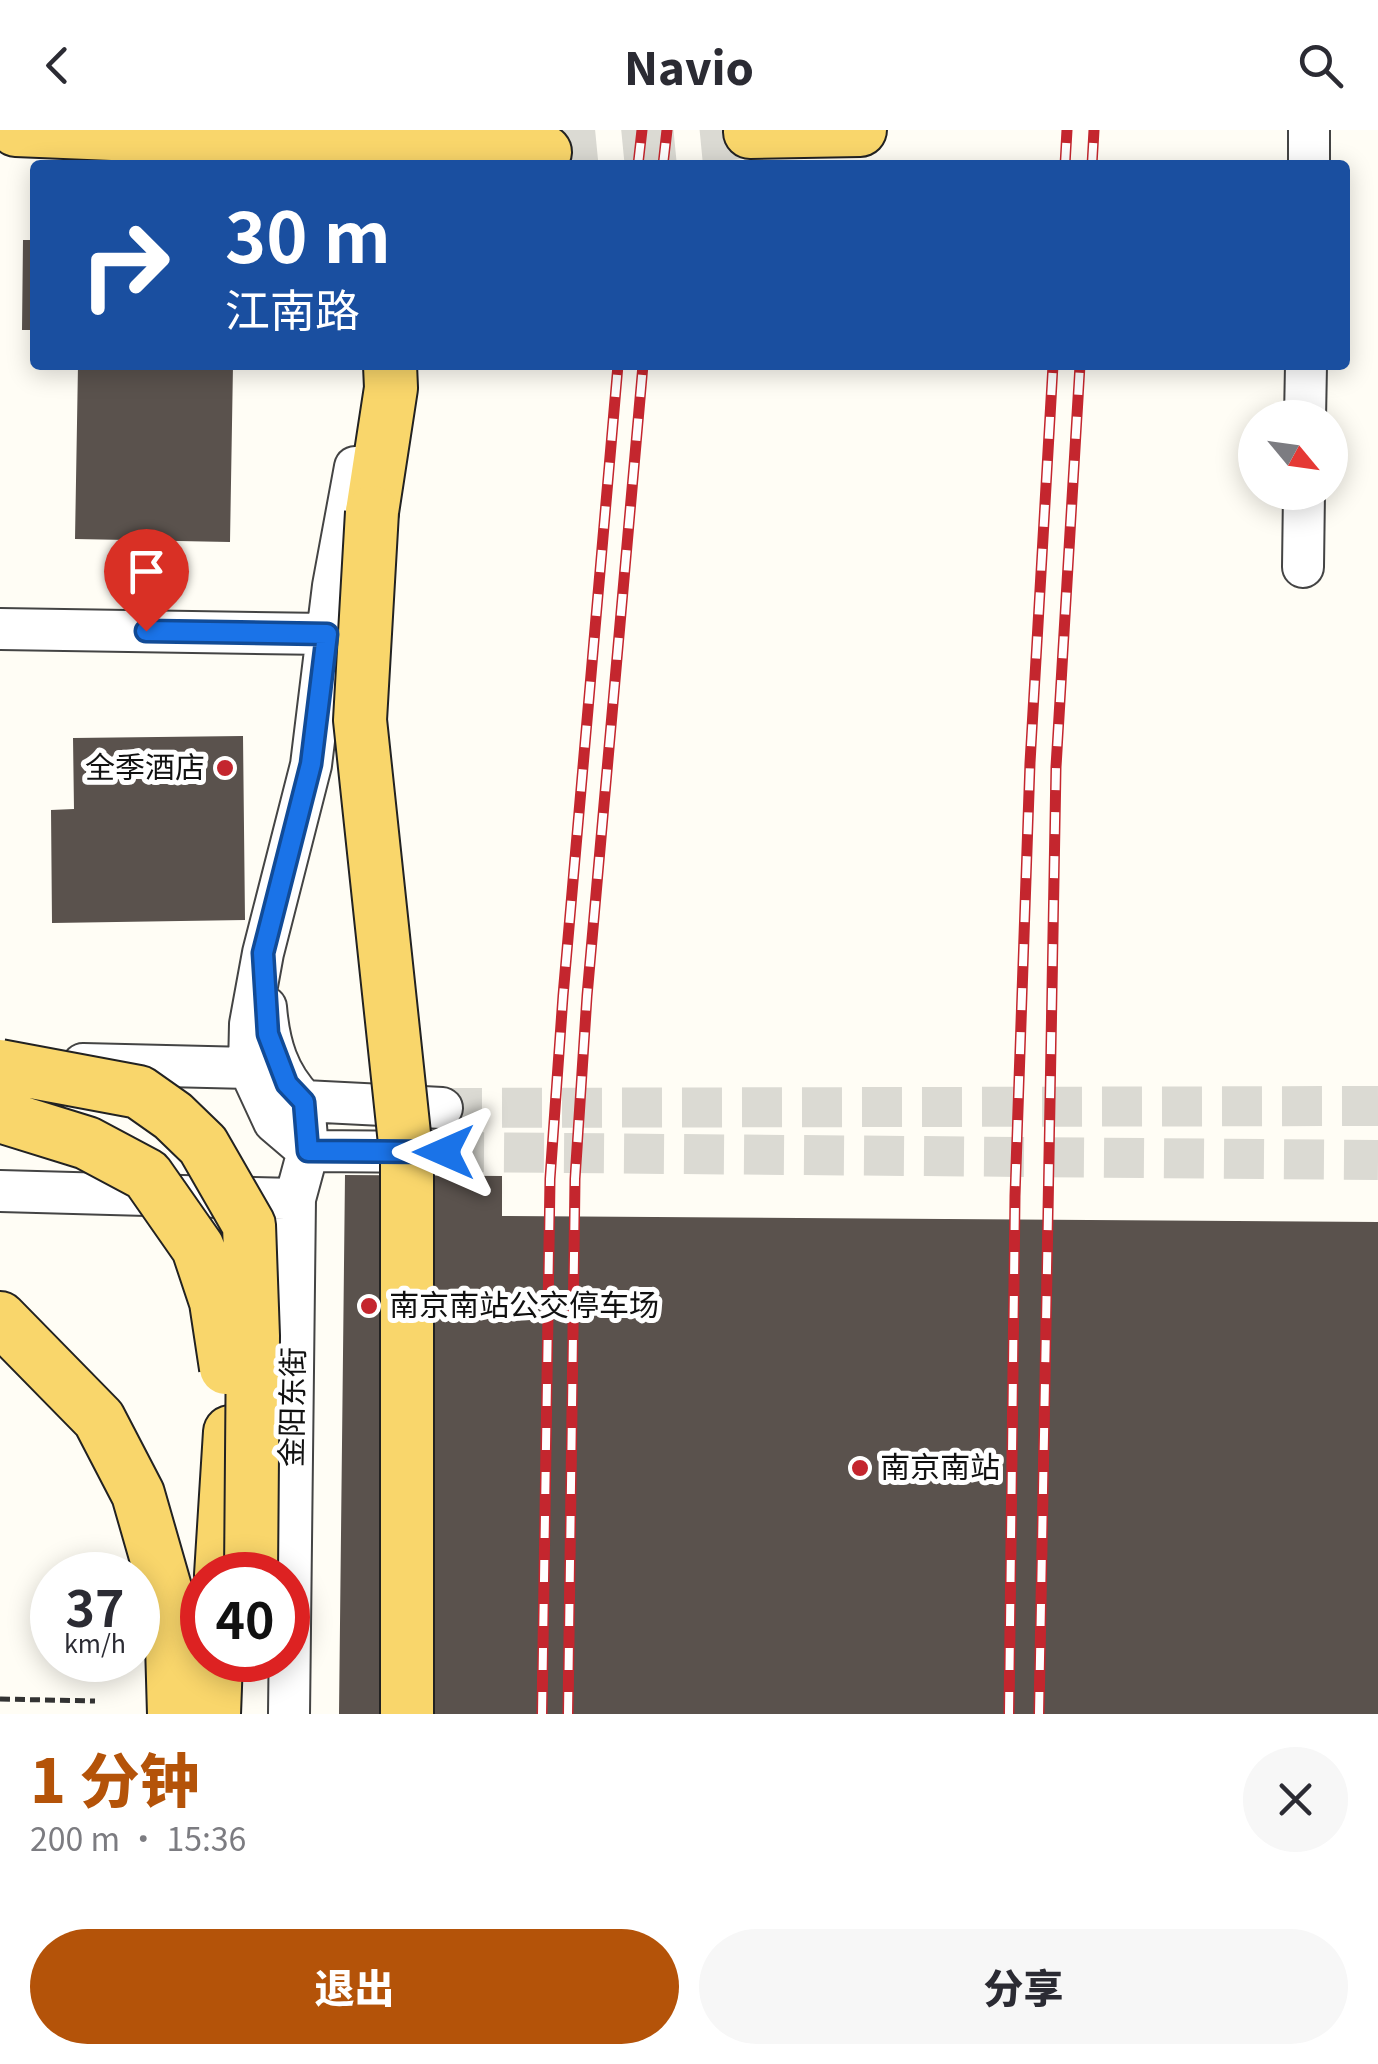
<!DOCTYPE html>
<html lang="zh">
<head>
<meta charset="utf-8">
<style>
  :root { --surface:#fff; --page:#f7f7f7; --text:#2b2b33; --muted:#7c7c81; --accent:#b45309 }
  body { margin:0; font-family:Georgia,"Noto Sans SC",serif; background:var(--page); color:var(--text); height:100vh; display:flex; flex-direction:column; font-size:38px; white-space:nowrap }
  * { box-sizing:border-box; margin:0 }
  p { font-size:32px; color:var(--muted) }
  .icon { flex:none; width:55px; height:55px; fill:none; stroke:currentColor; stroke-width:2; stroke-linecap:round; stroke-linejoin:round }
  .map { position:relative; height:1584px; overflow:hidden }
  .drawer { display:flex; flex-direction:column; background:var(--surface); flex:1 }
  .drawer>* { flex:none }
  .top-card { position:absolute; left:30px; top:30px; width:1320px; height:210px; border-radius:10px; box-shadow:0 5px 25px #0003; background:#1a4fa0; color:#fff; overflow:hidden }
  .needle { width:65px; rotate:119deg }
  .fabs { position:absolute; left:1238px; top:270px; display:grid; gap:20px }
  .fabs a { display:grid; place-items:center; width:110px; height:110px; border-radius:50%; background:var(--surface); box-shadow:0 5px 25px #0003; font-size:50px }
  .speed { position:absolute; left:30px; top:1422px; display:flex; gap:20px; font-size:50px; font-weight:700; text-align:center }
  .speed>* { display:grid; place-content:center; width:130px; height:130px; border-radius:50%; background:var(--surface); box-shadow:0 5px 25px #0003; line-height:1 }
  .speed small { font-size:25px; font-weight:400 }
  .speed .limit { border:15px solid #d22; background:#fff; color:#111 }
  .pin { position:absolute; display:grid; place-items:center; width:85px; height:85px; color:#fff; margin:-102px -42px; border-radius:50% 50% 50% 0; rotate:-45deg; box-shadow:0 0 10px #0007 }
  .pin .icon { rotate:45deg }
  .me { position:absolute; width:110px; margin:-55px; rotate:270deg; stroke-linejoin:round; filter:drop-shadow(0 0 8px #0008) }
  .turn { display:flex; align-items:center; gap:35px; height:210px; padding:0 30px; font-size:45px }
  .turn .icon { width:130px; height:130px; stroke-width:2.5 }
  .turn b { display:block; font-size:70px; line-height:85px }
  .round { display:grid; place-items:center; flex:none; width:105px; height:105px; border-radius:52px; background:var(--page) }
  .overview { display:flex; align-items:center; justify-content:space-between; height:170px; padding:0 30px }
  h1 { font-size:60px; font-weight:800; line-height:75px; color:var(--accent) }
  .button { display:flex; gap:20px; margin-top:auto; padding:20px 30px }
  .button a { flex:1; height:115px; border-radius:60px; background:var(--accent); color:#fff; font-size:40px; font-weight:800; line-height:115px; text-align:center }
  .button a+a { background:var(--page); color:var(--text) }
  header { display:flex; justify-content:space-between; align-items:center; height:130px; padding:0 30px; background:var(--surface); font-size:45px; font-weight:800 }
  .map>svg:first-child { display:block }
  .building { fill:#5a524d }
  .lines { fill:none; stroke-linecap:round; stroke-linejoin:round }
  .minor-tunnel { stroke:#dbdad3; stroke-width:40; stroke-dasharray:40 20; stroke-linecap:butt }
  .major-tunnel { stroke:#dbdad3; stroke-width:52; stroke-dasharray:52 26; stroke-linecap:butt }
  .minor-casing { stroke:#444; stroke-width:44 }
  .major-casing { stroke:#222; stroke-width:56 }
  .path { stroke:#333; stroke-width:5; stroke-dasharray:10 5; stroke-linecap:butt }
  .minor { stroke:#fff; stroke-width:40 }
  .major { stroke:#f9d66b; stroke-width:52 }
  .rail-casing { stroke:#c4262e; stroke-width:11 }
  .rail { stroke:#fff; stroke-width:8; stroke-dasharray:22; stroke-linecap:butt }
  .major-bridge-casing { stroke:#222; stroke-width:56; stroke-linecap:butt }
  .major-bridge { stroke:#f9d66b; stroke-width:52 }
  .route-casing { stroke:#114b97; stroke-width:25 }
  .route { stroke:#1a73e8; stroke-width:18 }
  .poi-dot { fill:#c4262e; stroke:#fff; stroke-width:4 }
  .labels { text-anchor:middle; stroke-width:10; stroke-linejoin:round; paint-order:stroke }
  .poi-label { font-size:30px; fill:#111; stroke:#fff; text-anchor:start }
  .street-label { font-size:30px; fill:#111; stroke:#fff }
</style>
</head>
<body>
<header><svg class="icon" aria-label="back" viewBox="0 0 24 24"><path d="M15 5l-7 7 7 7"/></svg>Navio<svg class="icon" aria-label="search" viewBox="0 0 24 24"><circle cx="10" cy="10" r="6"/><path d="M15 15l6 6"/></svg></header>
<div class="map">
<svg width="1378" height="1584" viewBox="0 0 1378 1584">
  <rect width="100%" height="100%" fill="#fffdf5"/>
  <path class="building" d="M23,110h12v90h-13z
    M78,235h155l-3,177 -155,-3z
    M243,606l2,184 -193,3 -1,-113 23,-1 -1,-71z
    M345,1045l157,1v40l876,6v492h-1039z"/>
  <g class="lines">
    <path class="minor-tunnel" d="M442,978l936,-2
      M444,1022l934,8"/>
    <path class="major-tunnel" d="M545,22l205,-20"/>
    <defs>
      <path id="minor" d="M1309,35v-35
        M1305,288l1,-53
        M355,337l-22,119 -22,179 -48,188 -13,71 -1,44 25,54 34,29 136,1
        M1303,437l1,-75
        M0,499l327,5
        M266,877c3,37 12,68 38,94l138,7
        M83,934l166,4 23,-12
        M0,1061l295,8
        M289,1584l6,-515 13,-48 -4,-50"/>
      <path id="major" d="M16,0l529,22
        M750,2l110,-2
        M372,382l19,-124 -1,-23
        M0,1188l99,101 39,75 33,115 3,105
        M221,1445l9,-143
        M214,1584l2,-54"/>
    </defs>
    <use href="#minor" class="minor-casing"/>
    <use href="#major" class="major-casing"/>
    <path class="path" d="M0,1569l95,2"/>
    <use href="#minor" class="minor"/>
    <use href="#major" class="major"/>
    <defs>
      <path id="rail" d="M638,35l4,-35
        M663,35l4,-35
        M1065,35l2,-35
        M1092,35l2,-35
        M542,1584l8,-535 13,-183 55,-631
        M568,1584l7,-535 12,-183 56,-631
        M1009,1584l6,-518 15,-433 23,-398
        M1039,1584l17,-947 24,-402"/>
    </defs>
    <use href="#rail" class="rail-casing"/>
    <use href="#rail" class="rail"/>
    <defs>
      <path id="major-bridge" d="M372,382l-12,208 47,442v552
        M0,936l139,26 34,24 30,29 46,80 4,111 -2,239
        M0,986l87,27 60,32 51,73 18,54 10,66"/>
    </defs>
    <use href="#major-bridge" class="major-bridge-casing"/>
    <use href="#major-bridge" class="major-bridge"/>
  </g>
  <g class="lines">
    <defs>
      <path id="route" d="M146,501l181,3 -16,130 -48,189 5,81 19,50 17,18 4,49 136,1"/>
    </defs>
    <use href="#route" class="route-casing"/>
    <use href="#route" class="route"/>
  </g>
  <g class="poi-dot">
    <circle cx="225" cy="638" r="10"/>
    <circle cx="369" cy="1176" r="10"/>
    <circle cx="860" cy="1338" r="10"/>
  </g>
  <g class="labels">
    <g class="poi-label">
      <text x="205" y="648" text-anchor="end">全季酒店</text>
      <text x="389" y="1186">南京南站公交停车场</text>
      <text x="880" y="1348">南京南站</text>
    </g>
    <g class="street-label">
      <text transform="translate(293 1277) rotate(-89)" y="10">金阳东街</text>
    </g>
  </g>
</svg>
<div class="fabs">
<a><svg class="needle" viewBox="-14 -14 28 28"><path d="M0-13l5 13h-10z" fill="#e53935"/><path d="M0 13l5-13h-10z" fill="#7c7c81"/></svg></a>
</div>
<div class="speed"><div>37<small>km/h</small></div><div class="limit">40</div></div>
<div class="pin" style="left:146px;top:501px;background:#d93025"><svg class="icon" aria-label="arrive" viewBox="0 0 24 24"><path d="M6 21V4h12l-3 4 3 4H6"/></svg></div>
<svg class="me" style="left:444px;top:1022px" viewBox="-20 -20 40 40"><path d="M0-17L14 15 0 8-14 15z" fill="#1a73e8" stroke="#fff" stroke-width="4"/></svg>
<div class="top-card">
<div class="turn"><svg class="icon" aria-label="right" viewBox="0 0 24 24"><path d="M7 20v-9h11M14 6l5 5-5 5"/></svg><div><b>30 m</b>江南路</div></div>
</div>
</div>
<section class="drawer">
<div class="overview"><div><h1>1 分钟</h1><p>200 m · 15:36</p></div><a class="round"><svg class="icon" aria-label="close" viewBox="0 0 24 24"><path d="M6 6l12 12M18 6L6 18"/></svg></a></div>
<div class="button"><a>退出</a><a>分享</a></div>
</section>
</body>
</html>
